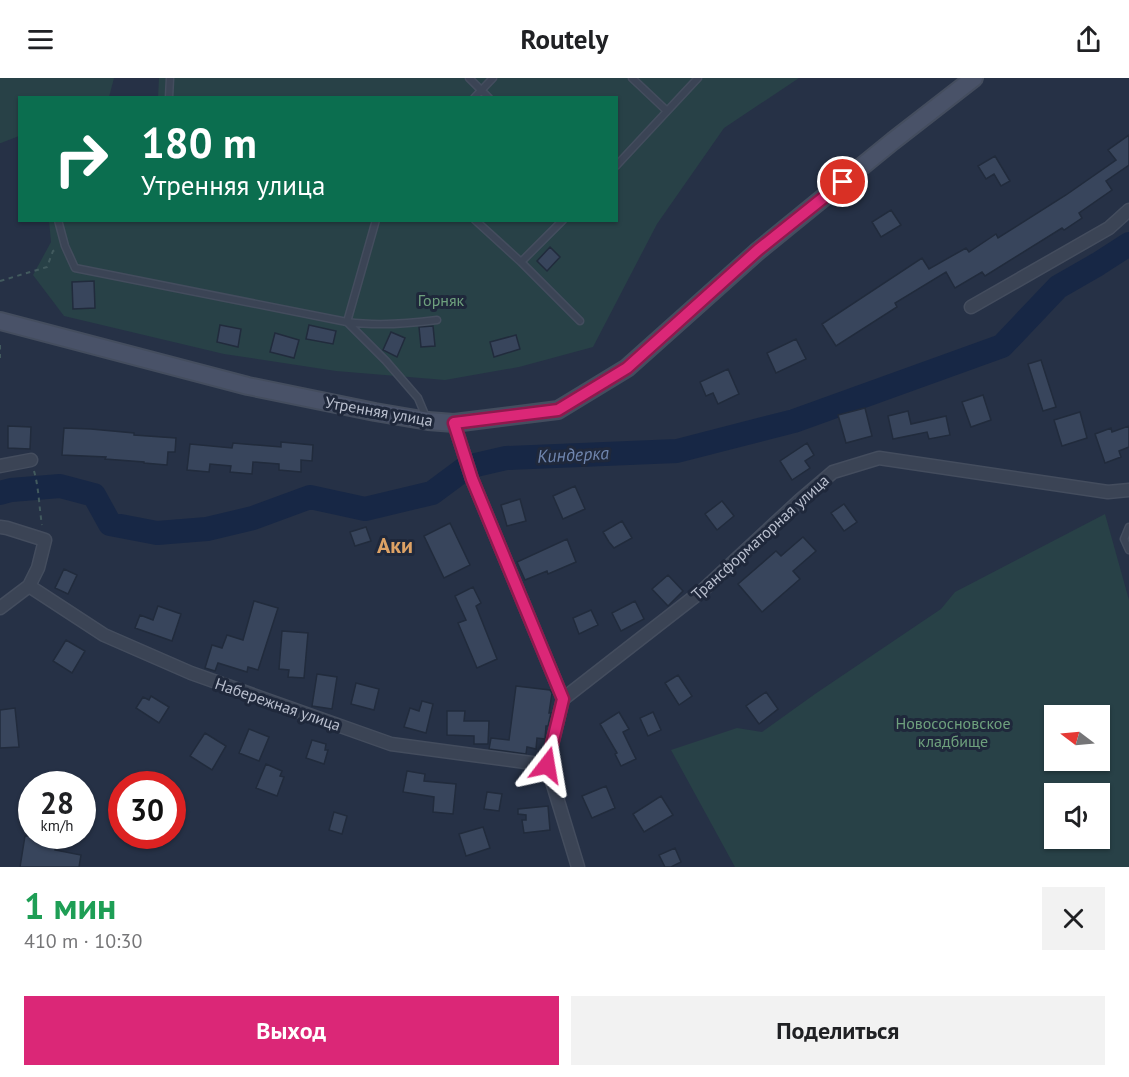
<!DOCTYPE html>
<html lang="ru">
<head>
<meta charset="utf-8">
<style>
  :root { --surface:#fff; --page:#f2f2f2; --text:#202124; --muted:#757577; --accent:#db2777 }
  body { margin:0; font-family:"PT Sans",sans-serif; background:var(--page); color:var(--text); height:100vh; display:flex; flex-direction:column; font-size:22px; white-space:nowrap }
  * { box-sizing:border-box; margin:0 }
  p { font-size:20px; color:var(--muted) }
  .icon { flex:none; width:33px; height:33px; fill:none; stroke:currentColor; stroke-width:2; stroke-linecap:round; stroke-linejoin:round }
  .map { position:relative; height:789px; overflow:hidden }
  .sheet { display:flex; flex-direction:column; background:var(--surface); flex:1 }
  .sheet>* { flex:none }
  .guide { position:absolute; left:18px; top:18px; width:600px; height:126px; border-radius:0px; box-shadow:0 2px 4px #0004; background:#0b6e4f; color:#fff; overflow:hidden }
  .needle { width:39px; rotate:286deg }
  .tools { position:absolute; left:1044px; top:627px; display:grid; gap:12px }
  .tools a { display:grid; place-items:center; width:66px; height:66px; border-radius:0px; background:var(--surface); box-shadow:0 2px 4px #0004; font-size:30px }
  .speed { position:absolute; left:18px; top:693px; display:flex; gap:12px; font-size:30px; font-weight:700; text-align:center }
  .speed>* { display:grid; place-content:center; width:78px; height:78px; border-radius:50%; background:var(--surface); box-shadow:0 2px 4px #0004; line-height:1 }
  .speed small { font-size:15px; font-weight:400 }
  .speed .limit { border:9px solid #d22; background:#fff; color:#111 }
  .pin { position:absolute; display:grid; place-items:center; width:51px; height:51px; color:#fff; margin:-26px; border:3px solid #fff; border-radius:50%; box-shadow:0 2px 6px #0007 }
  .me { position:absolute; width:66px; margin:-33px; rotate:14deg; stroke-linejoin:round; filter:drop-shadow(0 0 4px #0008) }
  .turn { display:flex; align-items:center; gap:21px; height:126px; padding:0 24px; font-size:27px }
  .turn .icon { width:78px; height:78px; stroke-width:2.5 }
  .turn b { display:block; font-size:42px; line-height:51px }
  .round { display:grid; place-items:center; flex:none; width:63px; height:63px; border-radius:0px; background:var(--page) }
  .summary { display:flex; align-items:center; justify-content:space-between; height:102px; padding:0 24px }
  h1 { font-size:36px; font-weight:700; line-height:45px; color:#1e9e55 }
  .action { display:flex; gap:12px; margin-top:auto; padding:12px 24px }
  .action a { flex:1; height:69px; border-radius:0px; background:var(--accent); color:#fff; font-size:24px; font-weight:700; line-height:69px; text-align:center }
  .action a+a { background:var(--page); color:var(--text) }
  header { display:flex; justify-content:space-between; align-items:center; height:78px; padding:0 24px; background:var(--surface); font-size:27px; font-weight:700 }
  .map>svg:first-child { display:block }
  .green { fill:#284147; fill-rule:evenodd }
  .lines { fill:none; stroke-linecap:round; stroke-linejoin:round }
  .river { stroke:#172745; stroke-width:24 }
  .building { fill:#38455c; stroke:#212b3c; stroke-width:1.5 }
  .lane-casing { stroke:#444d5e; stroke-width:9 }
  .street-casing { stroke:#444d5e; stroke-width:15 }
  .secondary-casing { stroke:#444d5e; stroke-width:20 }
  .path { stroke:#425a5e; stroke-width:2; stroke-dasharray:4.5 4.5; stroke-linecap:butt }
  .lane { stroke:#3b4455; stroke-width:6 }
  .street { stroke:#3b4455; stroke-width:12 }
  .secondary { stroke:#495268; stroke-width:16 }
  .route-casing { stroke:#8e194d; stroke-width:15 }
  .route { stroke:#db2777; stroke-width:10 }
  .labels { text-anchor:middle; stroke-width:6; stroke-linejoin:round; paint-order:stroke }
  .park-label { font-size:16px; fill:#6ea07d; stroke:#1f283b }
  .street-label { font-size:16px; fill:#b9bfce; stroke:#1f283b }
  .water-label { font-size:18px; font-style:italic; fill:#7086af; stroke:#1f283b }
  .district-label { font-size:22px; font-weight:bold; fill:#dda265; stroke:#1f283b }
</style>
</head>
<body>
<header><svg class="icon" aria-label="menu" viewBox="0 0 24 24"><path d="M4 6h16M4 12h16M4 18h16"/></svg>Routely<svg class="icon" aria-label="share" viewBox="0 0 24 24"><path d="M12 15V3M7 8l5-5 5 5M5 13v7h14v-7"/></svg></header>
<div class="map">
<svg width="1129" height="789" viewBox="0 0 1129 789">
  <rect width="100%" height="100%" fill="#263146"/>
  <path class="green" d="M0,0h114l-5,19 -89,1 -1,38 -18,7h-1z
    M159,0h640l-75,50 -67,96 -64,123 -74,20 -74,13 -109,-9 -112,-17 -160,-38 -31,-41 18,-33 -2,-21 567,-1v-122h-458z
    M1105,436l24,86v267h-394l-64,-117 66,-22 25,4 53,-38 126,-85 14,-17zM1054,638h46v44h-46zM1054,716h46v44h-46z"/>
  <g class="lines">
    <path class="river" d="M0,415l11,-3 49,-4 34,9 16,29 47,9 50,-4 46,-11 57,-21 55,12 67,-16 35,-26 39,-9 171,-7 117,-30 208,-75 56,-59 40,-23 31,-20"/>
  </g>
  <path class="building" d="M1129,57v30l-23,16 6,9 -33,23 3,5 -18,12 -2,-2 -77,48 -3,-4 -27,16 -9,-16 -51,31 2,4 -61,39 -14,-22 100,-66 7,11 37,-21 3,4 27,-18 2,4 68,-43 50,-35 -8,-10z
    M995,78l15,25 -9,5 -7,-12 -8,5 -8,-13z
    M891,132l10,15 -20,12 -9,-15z
    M550,169l10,10 -13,14 -10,-10z
    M94,203l1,27 -22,1 -1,-27z
    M220,247l21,4 -3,18 -21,-5z
    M309,247l27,6 -3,13 -27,-5z
    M433,248l2,20 -14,1 -2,-20z
    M391,254l14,6 -8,19 -14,-7z
    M275,255l24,7 -5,18 -24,-6z
    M516,257l4,14 -26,8 -4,-15z
    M796,261l10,20 -30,14 -9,-20z
    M1041,282l15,47 -13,4 -15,-47z
    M728,291l11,25 -21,10 -5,-11 -7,3 -6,-14z
    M983,317l8,25 -20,7 -9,-25z
    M865,330l7,28 -26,7 -8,-28z
    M908,333l3,13 35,-8 4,19 -21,4 -2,-7 -34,7 -5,-23z
    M1080,334l7,26 -25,8 -8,-26z
    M8,348l23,1 -1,22 -22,-1z
    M1129,348v21l-10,4 2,6 -16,6 -10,-29 16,-6 1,4z
    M64,350l27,1 43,4v2l42,3 -1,14h-7l-1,13 -23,-2v-1l-39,-3 1,-2 -44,-2z
    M281,364l32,3 -1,16 -11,-1v12l-22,-2v-6l-26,-2 -1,12 -22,-2 1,-6 -21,-2 -1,8 -22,-2 3,-26 42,4 1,-5 48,4z
    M807,365l7,12 -9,6 5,7 -18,12 -12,-19z
    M575,408l10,23 -22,10 -10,-23z
    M520,421l6,22 -19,5 -6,-21z
    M722,423l12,15 -17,14 -12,-16z
    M844,426l13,18 -13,9 -13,-18z
    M622,443l10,17 -18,10 -5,-6 -6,-10z
    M450,445l20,42 -26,13 -20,-42z
    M366,449l5,14 -16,5 -5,-14z
    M803,459l13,14 -23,20 7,8 -38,33 -24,-28 38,-33 5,5z
    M567,461l9,23 -28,12 -1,-3 -22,9 -8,-18z
    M64,491l13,6 -9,19 -13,-6z
    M668,497l15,16 -15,15 -16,-17z
    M473,509l8,16 -5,3 21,53 -20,9 -19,-45 8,-3 -11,-24z
    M254,523l24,7 -20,62 -10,-3 -1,5 -29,-9 -3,8 -10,-3 7,-23 10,3 5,-13 16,5z
    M635,523l9,18 -23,12 -9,-18z
    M158,528l23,8 -9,27 -37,-13 5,-13 13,5z
    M591,532l7,15 -19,9 -6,-16z
    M282,553l26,2 -4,45 -16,-1 1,-7 -10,-1z
    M66,562l19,11 -13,22 -19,-12z
    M317,596l20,3 -5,32 -20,-3z
    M678,597l14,21 -13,9 -14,-22z
    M356,605l23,6 -5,21 -23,-6z
    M516,608l34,4 2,3 -3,20h2l-3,13h-2l-1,13 -8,-1 -1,11 -9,-2 -1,7 -37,-5 2,-11 18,2z
    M766,614l12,17 -19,15 -13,-18z
    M151,618l18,11 -10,16 -23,-15 7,-11 6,3z
    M422,623l11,3 -7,29 -22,-6 6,-19 9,3z
    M15,630l4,39 -19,1v-38z
    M447,633h18l-1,10h25l-1,23h-14v-8l-27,-1z
    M619,634l10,17 -6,3 13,27 -15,7 -6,-12 2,-1 -17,-29z
    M653,634l8,18 -13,6 -8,-18z
    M249,651l20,8 -10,24 -20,-8z
    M205,655l21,13 -14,24 -22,-14z
    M312,662l14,4 -1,6h3l-4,14 -18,-6z
    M266,686l16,7 -2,5 4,1 -7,19 -21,-8z
    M407,693l18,3 -1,7 32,3 -3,30 -20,-2 1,-15 -31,-5z
    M606,708l9,22 -23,10 -10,-22z
    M487,714l15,2 -3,17 -15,-2z
    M661,718l12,19 -29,17 -11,-18z
    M548,728l2,24 -26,3 -2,-13h4v-5l-8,-1v-5z
    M334,734l13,4 -5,18 -13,-4z
    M483,749l7,21 -24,8 -7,-22z
    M25,758h32l-2,14 26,5 -2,12h-59z
    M675,770l6,14 -10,5h-6l-6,-12z"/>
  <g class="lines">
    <defs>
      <path id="lane" d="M469,0l20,20
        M632,0l35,33
        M169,20l1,-20
        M474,20l19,-20
        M616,88l82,-88
        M58,142l7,26 10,22 272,54 39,39 32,37 8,19
        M376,142l-29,102c29,4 60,2 90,-2
        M475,142l46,42 42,-42
        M521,184l59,59
        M1129,449l-5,12 5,11"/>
      <path id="street" d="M971,229l138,-79 20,-18
        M454,345l18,56 91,220 -16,66 31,102
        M0,388l31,-6
        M0,449l7,1 38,12 -7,28 -9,18 -29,22
        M29,508l75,49 87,38 200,71 156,21
        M563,621l140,-109 96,-89 34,-29 46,-14 229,34 21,-2"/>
      <path id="secondary" d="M0,243l248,65 127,26 53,9 26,2 104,-13 69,-42 131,-117 135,-110 81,-63"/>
    </defs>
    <use href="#lane" class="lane-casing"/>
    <use href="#street" class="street-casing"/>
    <use href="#secondary" class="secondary-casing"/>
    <path class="path" d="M0,203l47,-14 6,-16 3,-1
      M0,267v13
      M34,393c5,17 5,36 8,54"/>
    <use href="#lane" class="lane"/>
    <use href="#street" class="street"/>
    <use href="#secondary" class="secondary"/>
  </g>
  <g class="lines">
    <defs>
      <path id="route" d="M547,687l16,-66 -91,-220 -18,-56 104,-13 69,-42 131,-118 85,-68"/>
    </defs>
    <use href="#route" class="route-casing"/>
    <use href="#route" class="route"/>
  </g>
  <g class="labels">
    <g class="park-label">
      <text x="441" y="228">Горняк</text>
      <text x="953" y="651">Новососновское<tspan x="953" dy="18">кладбище</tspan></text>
    </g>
    <g class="street-label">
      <text transform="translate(379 333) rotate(10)" y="6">Утренняя улица</text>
      <text transform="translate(760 459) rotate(-42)" y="6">Трансформаторная улица</text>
      <text transform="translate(278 626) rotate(19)" y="6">Набережная улица</text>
    </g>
    <g class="water-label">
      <text transform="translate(573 377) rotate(-3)" y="6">Киндерка</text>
    </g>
    <g class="district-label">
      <text x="395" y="475">Аки</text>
    </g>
  </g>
</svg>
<div class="tools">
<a><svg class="needle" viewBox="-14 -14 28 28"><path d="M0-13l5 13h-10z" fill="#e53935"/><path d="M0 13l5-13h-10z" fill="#757577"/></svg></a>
<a><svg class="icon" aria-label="sound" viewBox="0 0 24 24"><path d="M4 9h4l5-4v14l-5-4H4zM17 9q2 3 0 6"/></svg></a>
</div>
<div class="speed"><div>28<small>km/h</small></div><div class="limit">30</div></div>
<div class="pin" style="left:843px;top:104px;background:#d93025"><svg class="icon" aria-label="arrive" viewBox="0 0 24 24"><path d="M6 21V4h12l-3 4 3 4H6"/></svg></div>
<svg class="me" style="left:547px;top:687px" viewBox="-20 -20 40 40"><path d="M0-17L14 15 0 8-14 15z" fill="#db2777" stroke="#fff" stroke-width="4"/></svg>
<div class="guide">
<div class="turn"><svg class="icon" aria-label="right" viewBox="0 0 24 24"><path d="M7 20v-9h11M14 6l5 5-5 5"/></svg><div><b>180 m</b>Утренняя улица</div></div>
</div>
</div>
<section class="sheet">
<div class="summary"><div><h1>1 мин</h1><p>410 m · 10:30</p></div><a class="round"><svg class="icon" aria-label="close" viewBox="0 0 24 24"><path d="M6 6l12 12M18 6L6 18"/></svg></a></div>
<div class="action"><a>Выход</a><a>Поделиться</a></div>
</section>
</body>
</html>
